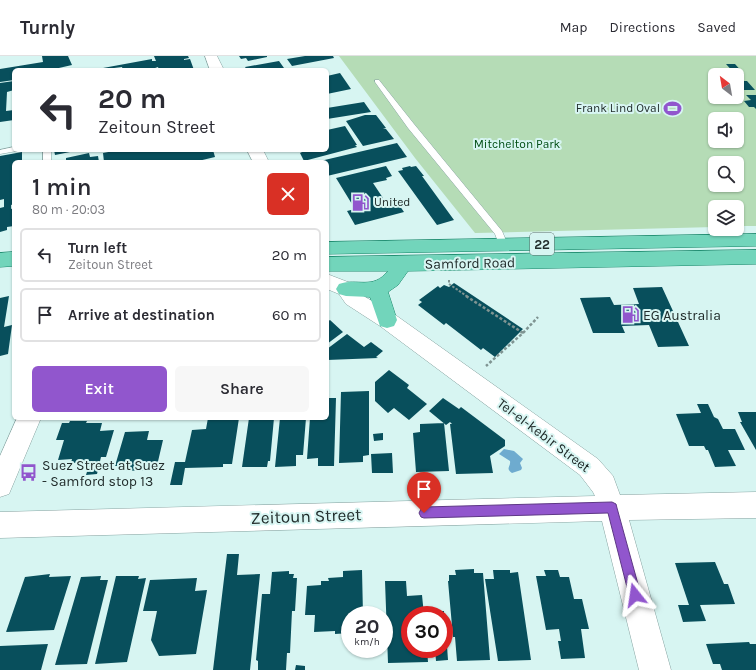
<!DOCTYPE html>
<html lang="en">
<head>
<meta charset="utf-8">
<style>
  :root { --surface:#fff; --page:#f7f7f7; --text:#2b2b33; --muted:#7c7c81; --line:#e1e1e2; --accent:#9156cd }
  body { margin:0; font-family:Karla,sans-serif; background:var(--page); color:var(--text); height:100vh; display:flex; flex-direction:column; font-size:15px; white-space:nowrap }
  * { box-sizing:border-box; margin:0 }
  p { font-size:13px; color:var(--muted) }
  .icon { flex:none; width:22px; height:22px; fill:none; stroke:currentColor; stroke-width:2; stroke-linecap:round; stroke-linejoin:round }
  .map { position:relative; flex:1; overflow:hidden }
  .drawer { position:absolute; left:12px; top:104px; width:317px; height:260px; display:flex; flex-direction:column; background:var(--surface); border-radius:6px; box-shadow:0 1px 3px #0004 }
  .drawer>* { flex:none }
  .hud { position:absolute; left:12px; top:12px; width:317px; height:84px; border-radius:6px; box-shadow:0 1px 3px #0004; background:#fff; color:var(--text); overflow:hidden }
  .needle { width:26px; rotate:329deg }
  .tools { position:absolute; left:708px; top:12px; display:grid; gap:8px }
  .tools a { display:grid; place-items:center; width:36px; height:36px; border-radius:6px; background:var(--surface); box-shadow:0 1px 3px #0004; font-size:20px }
  .speed { position:absolute; left:341px; top:550px; display:flex; gap:8px; font-size:20px; font-weight:700; text-align:center }
  .speed>* { display:grid; place-content:center; width:52px; height:52px; border-radius:50%; background:var(--surface); box-shadow:0 1px 3px #0004; line-height:1 }
  .speed small { font-size:10px; font-weight:400 }
  .speed .limit { border:6px solid #d22; background:#fff; color:#111 }
  .pin { position:absolute; display:grid; place-items:center; width:34px; height:34px; color:#fff; margin:-41px -17px; border-radius:50% 50% 50% 0; rotate:-45deg; box-shadow:0 0 4px #0007 }
  .pin .icon { rotate:45deg }
  .me { position:absolute; width:44px; margin:-22px; rotate:345deg; stroke-linejoin:round; filter:drop-shadow(0 0 3px #0008) }
  .turn { display:flex; align-items:center; gap:14px; height:84px; padding:0 20px; font-size:18px }
  .turn .icon { width:52px; height:52px; stroke-width:2.5 }
  .turn b { display:block; font-size:28px; line-height:34px }
  .round { display:grid; place-items:center; flex:none; width:42px; height:42px; border-radius:6px; background:var(--page) }
  .headline { display:flex; align-items:center; justify-content:space-between; height:68px; padding:0 20px }
  h1 { font-size:24px; font-weight:600; line-height:30px }
  .cta { display:flex; gap:8px; margin-top:auto; padding:8px 20px }
  .cta a { flex:1; height:46px; border-radius:6px; background:var(--accent); color:#fff; font-size:16px; font-weight:600; line-height:46px; text-align:center }
  .cta a+a { background:var(--page); color:var(--text) }
  ul { padding:0; list-style:none }
  li { display:flex; align-items:center; gap:12px; height:54px; margin:0 8px 6px; padding:0 12px; border:2px solid var(--line); border-radius:6px }
  li div { flex:1 }
  li b { display:block; font-size:15px }
  li em { font-style:normal }
  header { display:flex; align-items:center; gap:24px; box-sizing:border-box; height:56px; padding:0 20px; background:var(--surface); border-bottom:1px solid var(--line) }
  header strong { font-size:19px }
  nav { display:flex; gap:22px; margin-inline-start:auto; font-size:14px }
  .map>svg:first-child { display:block }
  .green { fill:#b5dcb6; fill-rule:evenodd }
  .water { fill:#6eabcf }
  .building { fill:#084f5c }
  .lines { fill:none; stroke-linecap:round; stroke-linejoin:round }
  .service-casing { stroke:#87a3a1; stroke-width:1 }
  .minor-casing { stroke:#87a3a1; stroke-width:1 }
  .tertiary-casing { stroke:#87a3a1; stroke-width:1 }
  .primary-casing { stroke:#19886b; stroke-width:1 }
  .path-far1 { stroke:#7f9492; stroke-width:2; stroke-dasharray:2.5 1.5; stroke-linecap:butt }
  .path { stroke:#7f9492; stroke-width:2.5; stroke-dasharray:3 2; stroke-linecap:butt }
  .service { fill:#fff; fill-rule:evenodd }
  .minor { fill:#fff; fill-rule:evenodd }
  .tertiary { fill:#fff; fill-rule:evenodd }
  .primary { fill:#72d5bb; fill-rule:evenodd }
  .route { fill:#9156cd; stroke:#5e3885 }
  .labels { text-anchor:middle; stroke-width:4; stroke-linejoin:round; paint-order:stroke }
  .far-poi-label { font-size:12px; fill:#212c2b; stroke:#d7f5f2; text-anchor:end }
  .far-park-label { font-size:12px; fill:#014e14; stroke:#d7f5f2 }
  .shield { fill:#d7f5f2; stroke:#586867; stroke-width:1 }
  .shield-label { font-size:13px; font-weight:bold; fill:#212c2b }
  .street-label { font-size:14px; fill:#212c2b; stroke:#d7f5f2 }
  .poi-label { font-size:14px; fill:#212c2b; stroke:#d7f5f2; text-anchor:start }
  .near-street-label { font-size:17px; fill:#212c2b; stroke:#d7f5f2 }
</style>
</head>
<body>
<header>
<strong>Turnly</strong>
<nav><a>Map</a><a>Directions</a><a>Saved</a></nav>
</header>
<div class="map">
<svg width="756" height="614" viewBox="0 0 756 614">
  <rect width="100%" height="100%" fill="#d7f5f2"/>
  <path class="green" d="M339,0h417v170h-19v-19h-22v20l-240,6 -60,-75zM715,19h22v22h-22zM715,63h22v22h-22zM715,107h22v22h-22z"/>
  <path class="water" d="M504,393l10,2 9,8 -3,4 2,5 -1,2 -9,3c-7,-5 -1,-6 -2,-12l-11,-7z"/>
  <path class="building" d="M42,0h26l4,9 -22,5h-36v10l-14,2v-13l43,-7z
    M154,0h34l1,2 -5,1v1l6,-1 4,11h-35l-1,-3 -9,3h-26l-1,-3 -24,3 5,-2 49,-9v2h4z
    M239,0h28v1l-19,4 -2,-3 -5,1z
    M305,0h28l1,2 -42,8 -5,-7z
    M279,5l5,7 -10,2h-27l-2,-3z
    M726,8h9l9,10h-9z
    M340,17l11,16 -24,5v-18z
    M14,25v9l-7,2 -1,19 8,-1v10l-14,2v-39z
    M737,25h10l8,9h-18z
    M746,39h10v14l-2,-2h-5l-5,-6 7,-1z
    M364,46l7,10 -44,7v-11z
    M365,59h11l10,13 -3,1h3l8,10 -31,7 -17,-25z
    M345,70l12,19h-2l2,2 -53,14 -4,-8 2,-1 -2,-2h27v-20z
    M397,87l10,14 -80,19v-14h-11z
    M54,94h16v2l-15,3z
    M119,94h94l2,7 -21,5h-90l-1,-9z
    M22,96v10h-8v42l-3,1v4l3,-1v18l-7,1v3l-7,2v-24l4,-1v-8l-4,1v-44z
    M89,97l1,4 8,-1 1,6h-33v-4z
    M386,110l6,10 -6,2 1,2 -14,3 12,18 10,-2 9,13 -49,13 -8,-14 8,-2 -19,-31z
    M410,110l1,1 5,-1 8,10h-2l32,44 -17,5 -39,-54 5,-1 -1,-2z
    M454,227l69,46 -28,28 -12,-9 -2,2 -35,-27 -2,2 -26,-20 4,-3 -3,-2 19,-14 2,2 4,-3 5,2z
    M662,231l27,59 -31,1 -9,-22 -27,1 3,7h-32l-13,-35 30,-1 4,8 25,-1 -6,-16z
    M9,240l-5,31 8,-2 -4,29 -8,2v-58z
    M330,264l13,12 -16,12v-22z
    M347,278l17,13 7,-5 12,9 -7,6 2,1 -51,2v-11z
    M389,314l20,15 -2,3 20,16 -18,16 -15,-12 -6,5 -13,-12v-19z
    M369,335v64l-6,1v6l-24,1 2,-71z
    M327,342h9l-2,68h-16v-8l-11,1 3,-41h17z
    M443,342l16,11 2,-2 44,33v6l-15,10 3,17 -37,1 -6,-50h2l-2,-2 -4,3 -17,-14z
    M697,348h11l6,13 4,2 5,10h12l10,21h-17l8,16 -21,1 -7,-17h-2l-2,-4h-15l-13,-32 25,-1z
    M738,356h18v38l-16,-28h2z
    M208,362h31l-7,46h-9v3l-38,1 -3,17h-12l5,-23h10l7,-32 14,-1z
    M249,362h25l-4,43h-2l-1,6h-25z
    M280,362h26l-3,37h-7v11l-21,1z
    M70,365h17l-1,2h16l-2,8 14,-1 -8,27h-5l-4,17 -11,1 4,-13 -19,1 1,-4 -14,1 6,-20h-8l6,-17h7z
    M444,367l5,48 -33,1 -3,-39 7,-1v-8z
    M149,375l-2,9h16l-7,30 -35,1 2,-5h-8l10,-34z
    M383,377v7l-9,1 -1,-7z
    M392,397l1,20h-21l-1,-19z
    M227,498h12l-2,21 23,-1 -10,96h-37z
    M715,506l9,22h4l7,20 -35,1 6,16 -23,1 -5,-17h11l-14,-42z
    M474,513v4h9l7,87 -33,1 -2,-24h-2l-5,-56h1v-6h7l-1,-5z
    M362,514l1,45h-13v18l-15,1v-3l-21,1 1,-17h-10l2,-29 14,-1v-4h8l-1,-3 15,-1v-6z
    M493,514h17v3l8,-1 13,88 -33,1 -13,-82h9z
    M544,514h14l2,7h9l5,22h8l7,30h-8l4,29 -24,1 -3,-18h3l-2,-12 -13,1 -10,-54h10z
    M289,515v3h5l-1,4h4l-2,33h-3l-2,42h-3l-1,17h-28v-9l-2,-1 6,-66h8l2,-22z
    M50,518l-1,3 22,-1 -17,54 -48,2 19,-55z
    M101,520l-1,4h8l-21,84 -32,1 26,-88z
    M116,520h23l-1,3 8,-1 -19,84 -32,2z
    M197,522l-2,13 12,-1 -11,64 -37,2 -8,-16 6,-29h-14l7,-31z
    M385,525h21l1,15 15,-1 2,20h-14v34h17l1,13 -40,1z
    M431,555h13v4h-13z
    M749,586l1,2h6v26h-34l-2,-6h-7l-7,-20z
    M48,588l-7,26h-41v-24z
    M444,590h3l1,14 -12,1 -1,-12h9z
    M296,609l9,1v4h-10z"/>
  <g class="lines">
    <defs>
      <path id="service" d="M375,24h4l35,44 88,107 6,14 -2,2h-6l-5,-13 -87,-106 -33,-46z
        M14,91v3l3,1 -17,3v-4z
        M43,94h8v12h-8z"/>
      <path id="minor" d="M327,218l26,10 7,10 34,20 204,145 15,17 7,19 136,-3v26l-127,2 42,150h-32l-37,-149 -602,17v-26l595,-16 -2,-4 -13,-17 -200,-149 -34,-22 -7,-10 -12,-5z"/>
      <path id="tertiary" d="M205,0h12l7,14h-14z
        M247,94h16l6,12h-16z
        M17,362h24l-32,76 -9,3v-41z"/>
      <path id="primary" d="M756,178v12l-429,8v-12z
        M756,194v14l-348,7 -10,14 -10,7 9,28 -3,6 -7,2 -7,-2 -10,-29 -24,-1 -7,-2 -3,-5 3,-5c19,-6 34,6 49,-13h-61v-14z
        M14,196v14l-14,1v-14z"/>
    </defs>
    <use href="#service" class="service-casing"/>
    <use href="#minor" class="minor-casing"/>
    <use href="#tertiary" class="tertiary-casing"/>
    <use href="#primary" class="primary-casing"/>
    <path class="path-far1" d="M449,224v4l19,13"/>
    <path class="path" d="M466,240l57,37 -37,33
      M523,277l15,-16"/>
    <use href="#service" class="service"/>
    <use href="#minor" class="minor"/>
    <use href="#tertiary" class="tertiary"/>
    <use href="#primary" class="primary"/>
  </g>
  <path class="route" d="M612,446l4,2 1,4 24,87 -2,4 -4,2 -4,-2 -2,-4 -21,-82 -184,5 -3,-1 -2,-4 2,-4 3,-2z"/>
  <defs>
    <symbol id="stadium-bare" viewBox="-9 -9 18 18"><path d="M0-5a6.5 5 0 1 0 0 10a6.5 5 0 1 0 0-10ZM-3.5-1.8h7v3.6h-7Z" fill="#9156cd" stroke="#d7f5f2" stroke-width="2.5" paint-order="stroke"/></symbol>
    <symbol id="fuel-bare" viewBox="-9 -9 18 18"><path d="M-5.5-6h7V0h2V4h1.3V-2.5L3-4.5l.8-.8L6-3V5H2.5V1h-1V6h-7ZM-4.2-4.7v3.2H.2V-4.7Z" fill="#9156cd" stroke="#d7f5f2" stroke-width="2.5" paint-order="stroke"/></symbol>
    <symbol id="bus-bare" viewBox="-9 -9 18 18"><path d="M-5-6H5V4H4V6H2V4H-2V6H-4V4H-5ZM-3.5-4V0h7V-4ZM-3.5 1.2v1.5H-2V1.2ZM2 1.2v1.5H3.5V1.2Z" fill="#9156cd" stroke="#d7f5f2" stroke-width="2.5" paint-order="stroke"/></symbol>
  </defs>
  <g fill-rule="evenodd">
    <use href="#stadium-bare" x="660" y="40" width="25" height="25"/>
    <use href="#fuel-bare" x="348" y="134" width="25" height="25"/>
    <use href="#fuel-bare" x="618" y="246" width="25" height="25"/>
    <use href="#bus-bare" x="16" y="404" width="25" height="25"/>
  </g>
  <g class="labels">
    <g class="far-poi-label">
      <text x="660" y="56">Frank Lind Oval</text>
      <text x="374" y="150" text-anchor="start">United</text>
    </g>
    <g class="far-park-label">
      <text x="517" y="92">Mitchelton Park</text>
    </g>
    <rect class="shield" x="530" y="177" width="24" height="22" rx="3"/>
    <g class="shield-label">
      <text x="542" y="193">22</text>
    </g>
    <g class="street-label">
      <text transform="translate(470 207) rotate(-1)" y="5">Samford Road</text>
      <text transform="translate(544 379) rotate(37)" y="5">Tel-el-kebir Street</text>
    </g>
    <g class="poi-label">
      <text x="643" y="264">EG Australia</text>
      <text x="42" y="414">Suez Street at Suez<tspan x="42" dy="16">- Samford stop 13</tspan></text>
    </g>
    <g class="near-street-label">
      <text transform="translate(306 460) rotate(-2)" y="6">Zeitoun Street</text>
    </g>
  </g>
</svg>
<div class="tools">
<a><svg class="needle" viewBox="-14 -14 28 28"><path d="M0-13l5 13h-10z" fill="#e53935"/><path d="M0 13l5-13h-10z" fill="#7c7c81"/></svg></a>
<a><svg class="icon" aria-label="sound" viewBox="0 0 24 24"><path d="M4 9h4l5-4v14l-5-4H4zM17 9q2 3 0 6"/></svg></a>
<a><svg class="icon" aria-label="search" viewBox="0 0 24 24"><circle cx="10" cy="10" r="6"/><path d="M15 15l6 6"/></svg></a>
<a><svg class="icon" aria-label="layers" viewBox="0 0 24 24"><path d="M12 4l9 5-9 5-9-5zM3 14l9 5 9-5"/></svg></a>
</div>
<div class="speed"><div>20<small>km/h</small></div><div class="limit">30</div></div>
<div class="pin" style="left:424px;top:457px;background:#d93025"><svg class="icon" aria-label="arrive" viewBox="0 0 24 24"><path d="M6 21V4h12l-3 4 3 4H6"/></svg></div>
<svg class="me" style="left:635px;top:539px" viewBox="-20 -20 40 40"><path d="M0-17L14 15 0 8-14 15z" fill="#9156cd" stroke="#fff" stroke-width="4"/></svg>
<div class="hud">
<div class="turn"><svg class="icon" aria-label="left" viewBox="0 0 24 24"><path d="M17 20v-9H6M10 6l-5 5 5 5"/></svg><div><b>20 m</b>Zeitoun Street</div></div>
</div>
<section class="drawer">
<div class="headline"><div><h1>1 min</h1><p>80 m · 20:03</p></div><a class="round" style="background:#d93025;color:#fff"><svg class="icon" aria-label="close" viewBox="0 0 24 24"><path d="M6 6l12 12M18 6L6 18"/></svg></a></div>
<ul>
<li><svg class="icon" aria-label="left" viewBox="0 0 24 24"><path d="M17 20v-9H6M10 6l-5 5 5 5"/></svg><div><b>Turn left</b><p>Zeitoun Street</p></div><em>20 m</em></li>
<li><svg class="icon" aria-label="arrive" viewBox="0 0 24 24"><path d="M6 21V4h12l-3 4 3 4H6"/></svg><div><b>Arrive at destination</b></div><em>60 m</em></li>
</ul>
<div class="cta"><a>Exit</a><a>Share</a></div>
</section>
</div>
</body>
</html>
